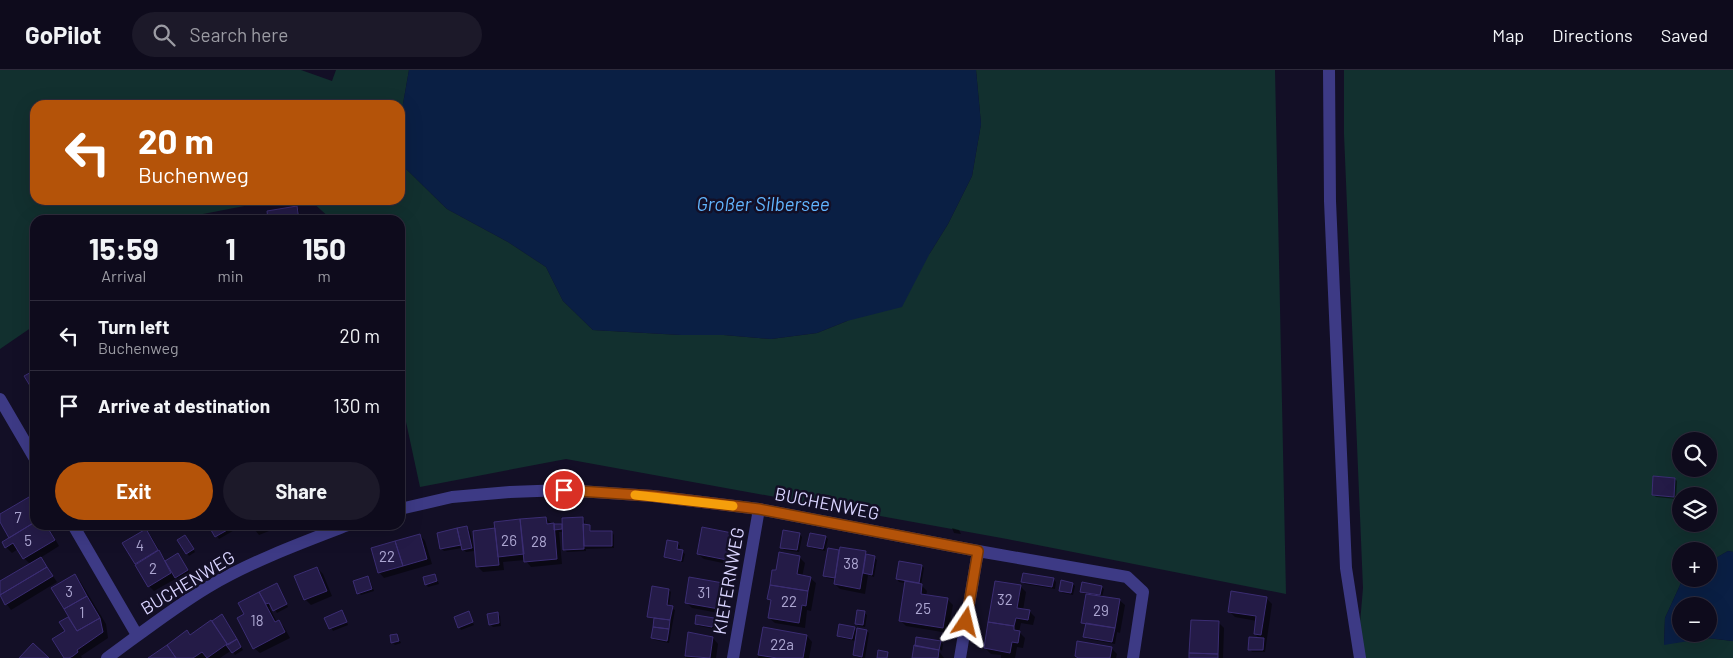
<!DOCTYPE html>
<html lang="en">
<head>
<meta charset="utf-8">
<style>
  :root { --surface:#0e0b1c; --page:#1c1929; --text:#f1f3f6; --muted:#9b9ba3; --line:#2e2b3b; --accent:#b45309 }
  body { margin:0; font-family:Barlow,sans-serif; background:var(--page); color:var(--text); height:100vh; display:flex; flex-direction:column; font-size:19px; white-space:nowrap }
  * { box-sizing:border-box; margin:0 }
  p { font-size:16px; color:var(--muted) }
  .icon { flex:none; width:28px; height:28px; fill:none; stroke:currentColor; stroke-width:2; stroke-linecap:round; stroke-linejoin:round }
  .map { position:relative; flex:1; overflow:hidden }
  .sheet { position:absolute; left:30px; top:145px; width:375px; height:315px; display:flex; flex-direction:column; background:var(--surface); border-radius:15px; box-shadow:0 5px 20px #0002,0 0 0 1px var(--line) }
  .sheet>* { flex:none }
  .banner { position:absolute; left:30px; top:30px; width:375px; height:105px; border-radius:15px; box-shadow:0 5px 20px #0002,0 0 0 1px var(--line); background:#b45309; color:#fff; overflow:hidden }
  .fabs { position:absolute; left:1672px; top:362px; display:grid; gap:10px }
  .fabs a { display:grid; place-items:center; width:45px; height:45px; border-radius:50%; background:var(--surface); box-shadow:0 5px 20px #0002,0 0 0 1px var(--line); font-size:25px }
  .pin { position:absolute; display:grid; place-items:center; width:42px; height:42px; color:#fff; margin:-21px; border:2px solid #fff; border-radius:50%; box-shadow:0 1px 5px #0007 }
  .me { position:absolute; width:55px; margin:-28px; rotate:10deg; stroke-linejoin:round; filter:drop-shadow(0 0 4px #0008) }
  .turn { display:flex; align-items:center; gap:18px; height:105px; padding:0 25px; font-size:22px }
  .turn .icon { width:65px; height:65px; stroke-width:2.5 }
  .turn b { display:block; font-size:35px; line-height:42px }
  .eta { display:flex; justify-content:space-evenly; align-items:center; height:85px; text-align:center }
  .eta b { font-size:30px; font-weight:700; line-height:35px }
  .primary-button { display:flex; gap:10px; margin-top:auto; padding:10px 25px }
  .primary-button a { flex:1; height:58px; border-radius:30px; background:var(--accent); color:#fff; font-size:20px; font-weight:700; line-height:58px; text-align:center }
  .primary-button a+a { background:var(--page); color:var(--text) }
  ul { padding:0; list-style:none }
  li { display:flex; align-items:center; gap:15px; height:70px; padding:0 25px; border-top:1px solid var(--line) }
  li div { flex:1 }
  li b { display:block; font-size:19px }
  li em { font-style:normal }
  header { display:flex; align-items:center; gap:30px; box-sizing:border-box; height:70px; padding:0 25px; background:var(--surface); border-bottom:1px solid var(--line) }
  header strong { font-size:24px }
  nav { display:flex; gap:28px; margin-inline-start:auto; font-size:18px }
  .search { width:350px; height:45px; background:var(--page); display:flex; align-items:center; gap:12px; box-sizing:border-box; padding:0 18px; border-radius:28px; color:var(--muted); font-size:19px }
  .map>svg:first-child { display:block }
  .green { fill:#12302f; fill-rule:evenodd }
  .water { fill:#0a1f44; fill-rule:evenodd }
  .shadow { fill:#0007 }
  .building { fill:#241b47; stroke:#3b2d73 }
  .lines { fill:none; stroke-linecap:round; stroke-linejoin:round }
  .street { stroke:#3d3a85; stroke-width:12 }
  .route-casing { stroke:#753606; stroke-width:12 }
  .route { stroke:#b45309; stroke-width:9 }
  .slow { stroke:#f59e0b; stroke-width:9 }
  .labels { text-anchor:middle; stroke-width:5; stroke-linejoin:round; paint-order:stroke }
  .number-label { font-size:15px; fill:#aca6d1 }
  .street-label { font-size:18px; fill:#d9d4ff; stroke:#130f26 }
  .water-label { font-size:19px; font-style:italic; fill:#62b6ff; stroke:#130f26 }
</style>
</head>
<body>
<header>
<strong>GoPilot</strong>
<div class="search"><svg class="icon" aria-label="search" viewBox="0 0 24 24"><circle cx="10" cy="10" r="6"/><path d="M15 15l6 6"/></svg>Search here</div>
<nav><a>Map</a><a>Directions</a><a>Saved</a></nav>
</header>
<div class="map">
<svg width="1733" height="588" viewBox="0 0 1733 588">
  <rect width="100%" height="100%" fill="#130f26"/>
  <path class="green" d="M0,0h301l31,11 4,-11h73l-9,51v-16h-365v95h241l-104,20h-137v105l-35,24z
    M976,0h299l11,524 -279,-55 -441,-80 -146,28 -20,-93v-174h-68l-22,-20h90v-37l47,46 61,33 38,25 17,34 30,29 88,5h43l47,4 46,-6 30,-12 83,-68 18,-29 24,-48 9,-52z
    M1344,0h389v482l-5,-1 -19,11v-11h-28v28h5l-5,4 -16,35 -1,26 43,-6 26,3v17h-376l6,-70 -19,-454zM1681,371h28v28h-28zM1681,426h28v28h-28z"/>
  <path class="water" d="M409,0h567l5,54 -9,52 -24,48 -18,29 -28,54 -55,14 -30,12 -46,6 -47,-4h-43l-88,-5 -30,-29 -17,-34 -38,-25 -61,-33 -47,-46v-42z
    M1728,481l5,1v89l-26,-3 -43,7 1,-27 16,-35 5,-4h23v-17zM1681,536h28v28h-28z"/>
  <path class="shadow" d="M296,138l3,2 1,10h-30z
    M1675,409l2,2 -1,18 -20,-2 -3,-2z
    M29,428l6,7v20h12l12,21 -19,12 17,24 -46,28 -11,-15v-12l31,-18 -7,-7 -6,-9 -6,4 -6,-6 5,-9 -11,-18v-5z
    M546,448l8,8 10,-1 18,-7 3,3v5h4l3,6h20l2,3v13l-28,1v2l-19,1 -3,-3v-17h-5l3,32 -31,3 -6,-7 -22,2 1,8 -21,2 -6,-6 19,-36z
    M210,455h33l-24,14z
    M251,455h16l2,6 -10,4z
    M467,458l3,2 4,21 -8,1 -4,-4 -18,3 -3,-3z
    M952,458l7,2 2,4 -7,-1z
    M145,460l6,6 15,26 14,-5 10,16 -12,7 -1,-2 -23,13 -5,-5 -25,-43z
    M731,464l6,6 -5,25 -28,-6 -6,-5z
    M799,464l3,3 -3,15 -15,-2 -3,-3z
    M420,465l5,6 7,23 -48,14 -5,-6z
    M825,467l3,2 -3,12 -14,-3 -2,-3z
    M187,469l8,13 -6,4 -2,-3z
    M677,473l3,3 -1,4 6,4 -2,8 -15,-3 -3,-2z
    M829,479l37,4 11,7 -3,17 -6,-2 -3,19 -25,-5 -5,-5 1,-4 -9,-2 -2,-2z
    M799,487l6,6 -3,14 8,1 6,5 -5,28 -4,-1 -2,18 -30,-5 -6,-5 3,-16 -3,-3 8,-27z
    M922,496l2,2 -3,17 6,6 -1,5 21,3 6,6 -5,28 -42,-7 -6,-6 6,-37 -7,-1 -2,-3z
    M317,498l6,6 9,22 -21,9 -6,-6z
    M74,505l6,6 26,43 2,14 -27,18 1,2h-16l1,-26 -6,-10 9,-5z
    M435,505l4,9 -11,3 -2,-3z
    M368,507l2,3 4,11 -13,4 -3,-2z
    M1053,509l3,3 -1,7 -30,-5 -3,-3z
    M276,514l12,23 -11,6 -5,-8 -3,2 8,15h2l5,5 6,11 -30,15 -6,-5 -8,-33 -7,-12z
    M1072,514l3,2 -2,9 -10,-2 -3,-3z
    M723,515l5,5 -4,24 -32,-6 -6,-6z
    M1021,517l5,5 -3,18 6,1 6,6 -2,8 -12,-2 -2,9 6,6 -2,10 -6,-1 -2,11h-14v-3l-10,-1 -6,-6z
    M1101,517l3,2 -2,8 17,3 6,5 -5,28 -3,-1 -2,12 -28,-5 -2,-3 2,-10 -4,-4 4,-27 -6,-3z
    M669,520l2,2 -2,15 6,3 -6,33 -14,-3 -3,-2 3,-19 -7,-3z
    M1266,528l6,6 -7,48h-13l-2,-3 10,-10 -5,-5 2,-13 -22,-4 -5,-5z
    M342,542l6,13 -15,6 -7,-13z
    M468,543l6,12 -13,5 -2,-3z
    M497,543l3,3 1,10 -8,1 -3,-3z
    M864,543l3,2 -2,12 -7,-1 -2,-2z
    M222,546l21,34 -8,5 -3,-5 -12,8h-70l37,-26 4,4z
    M713,549l3,2 -2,8 -15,-3 -3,-2z
    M1218,552l6,6 -1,30h-33z
    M854,558l4,4 8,-1 3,2 -4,25 -8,-1 -3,-2 2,-14 -15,-3 -3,-2z
    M764,559l43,7 5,6 -3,16h-51z
    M689,564l24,4 5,6 -2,14h-30z
    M397,565l4,8 -6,2 -3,-3z
    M940,572l3,2 -1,7 -4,-4v3l6,8h-31z
    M1111,578l6,6 -1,4h-38z"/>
  <path class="building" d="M297,136l2,14h-31l-1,-9z
    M35,300v24l-11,-18z
    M1653,406l22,2 -1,19 -22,-2z
    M29,427l6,10v15l-26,16 -9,-16v-8z
    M546,447l1,7 7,-1 3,36 -33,3 -4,-43z
    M583,447l1,32 -21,1 -1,-32z
    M520,449l4,35 -26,3 -4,-35z
    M35,452v3h11l9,15 -32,19 -10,-16 -8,5 -3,-6z
    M554,454h8v5l-8,1z
    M583,454l7,1v6h22v15h-28z
    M208,455h28l-21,12z
    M250,455h14v1l-12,4z
    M467,456l5,22 -10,2 -5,-22z
    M702,457l30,6 -5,27 -30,-6z
    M457,458l4,17 -21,4 -3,-16z
    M495,458l4,37 -23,2 -3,-36z
    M146,459l12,21 -23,14 -13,-21z
    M783,460l17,3 -3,17 -17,-2z
    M810,463l16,3 -3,13 -16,-3z
    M420,464l7,25 -24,7 -8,-25z
    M185,465l9,14 -8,5 -9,-14z
    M667,470l11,2 -1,7 6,1 -2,11 -17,-4z
    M395,471l8,25 -25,7 -7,-25z
    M840,477l26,4 -6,38 -26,-5z
    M828,478l11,2 -4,28 -12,-2z
    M159,480l12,23 -23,14 -13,-22z
    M779,482l21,4 -3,18 14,3 -3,14 -38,-6 2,-15h4z
    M178,483l10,17 -13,8 -10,-17z
    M866,484l9,2 -3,19 -9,-2z
    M41,487l6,10 -47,28v-14z
    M899,491l23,4 -3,18 -23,-4z
    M47,497l6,9 -48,29 -5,-10z
    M317,497l10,24 -23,9 -10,-24z
    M1023,503l31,5 -2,9 -31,-5z
    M75,504l12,22 -23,13 -13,-21z
    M435,504l2,7 -12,4 -2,-8z
    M368,506l4,13 -15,5 -4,-13z
    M689,507l34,6 -4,26 -34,-6z
    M1061,510l12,3 -2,10 -12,-2z
    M905,511l17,3 -1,10 27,4 -5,30 -44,-7z
    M995,511l26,4 -4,23 13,2 -2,10 -12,-2 -2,8 -26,-4z
    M1082,512l20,4 -2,9 -20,-3z
    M277,513l10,21 -14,7 -4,-8 -3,1 -7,-12z
    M770,515l38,6 -2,15 -4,-1 -3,18 -31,-5 3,-18 -4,-1z
    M652,516l17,3 -2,16 6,1 -3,14 -23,-3z
    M1231,521l36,6 -6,38 -7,-1 2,-18 -28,-4z
    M259,522l16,30 4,-2 6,12 -32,17 -16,-31 7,-4 -6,-11z
    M1086,524l34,5 -5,29 -34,-5z
    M87,526l13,22 -23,13 -13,-22z
    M342,540l5,12 -18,7 -5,-11z
    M857,540l8,1 -2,14 -8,-1z
    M469,541l4,11 -15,6 -4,-11z
    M498,542l1,11 -10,2 -2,-11z
    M222,544l15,25 -9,6 -16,-24z
    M696,545l18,3 -2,9 -17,-3z
    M68,547l9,14 23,-13 3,14 -26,18 1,2 -5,4 -4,2h-5l-12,-19 13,-8 -6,-9z
    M654,548l16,2 -1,9 -16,-2z
    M211,550l16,24 -20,14 -5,-6 -9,6h-17l-9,-13 20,-15 3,5z
    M1191,550l28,1 -1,33 -29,-1z
    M988,552l26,4v4l6,1 -2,12 -6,-1 -2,11 -26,-5z
    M1086,553l29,5 -3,14 -29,-5z
    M839,554l16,3 -3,12 -15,-3z
    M653,557l16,2 -2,12 -16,-3z
    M763,557l44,8 -4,23h-26l-19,-3z
    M857,558l10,2 -5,27 -9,-2z
    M688,562l25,5 -3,21 -25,-2z
    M397,564l2,7 -8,2 -1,-8z
    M916,567l25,4 -2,9 -24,-4z
    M1249,567l15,1 -1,12h-15z
    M237,569l4,8 -9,6 -6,-8z
    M1077,571l35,6 -2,11h-32l-3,-2z
    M33,573l16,15h-30z
    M167,575l9,13h-28z
    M914,575l25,5 -1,8h-26z
    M878,580l10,2 -1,6h-10z
    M1189,583l29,1v4h-29z"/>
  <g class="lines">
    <path class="street" d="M1329,0l1,131 16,367 14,90
      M0,329l35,60
      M400,439l52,-12 58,-5 54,-2 89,6 106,13 219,42 149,26 16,15 -10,66
      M73,455l64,110
      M107,588c33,-24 66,-50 101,-71 44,-26 93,-44 140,-62
      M733,588l26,-149
      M960,588l18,-107"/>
  </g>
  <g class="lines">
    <defs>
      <path id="route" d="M564,420l89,6 106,13 219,42 -12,71"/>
    </defs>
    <use href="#route" class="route-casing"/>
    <use href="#route" class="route"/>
    <path class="slow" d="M635,425l98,11"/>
  </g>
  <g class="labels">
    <g class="number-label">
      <text x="18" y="453">7</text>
      <text x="28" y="476">5</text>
      <text x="509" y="476">26</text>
      <text x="539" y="477">28</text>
      <text x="140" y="481">4</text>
      <text x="387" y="492">22</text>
      <text x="851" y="499">38</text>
      <text x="153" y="504">2</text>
      <text x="69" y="527">3</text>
      <text x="704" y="528">31</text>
      <text x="1005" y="535">32</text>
      <text x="789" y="537">22</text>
      <text x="923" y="544">25</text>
      <text x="1101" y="546">29</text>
      <text x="82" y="548">1</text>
      <text x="257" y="556">18</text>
      <text x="782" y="580">22a</text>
    </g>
    <g class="street-label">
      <text transform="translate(827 434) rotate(11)" y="6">BUCHENWEG</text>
      <text transform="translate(729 511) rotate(-80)" y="6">KIEFERNWEG</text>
      <text transform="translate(188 513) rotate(-31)" y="6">BUCHENWEG</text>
    </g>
    <g class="water-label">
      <text x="763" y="141">Großer Silbersee</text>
    </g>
  </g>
</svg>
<div class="fabs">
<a><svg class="icon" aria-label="search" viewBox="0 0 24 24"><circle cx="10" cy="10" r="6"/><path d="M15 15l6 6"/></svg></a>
<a><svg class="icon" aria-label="layers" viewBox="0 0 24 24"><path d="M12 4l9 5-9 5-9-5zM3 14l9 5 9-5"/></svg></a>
<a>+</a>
<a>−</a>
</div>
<div class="pin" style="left:564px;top:420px;background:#d93025"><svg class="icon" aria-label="arrive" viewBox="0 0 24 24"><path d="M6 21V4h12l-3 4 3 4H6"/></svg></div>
<svg class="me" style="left:966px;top:552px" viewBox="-20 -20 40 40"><path d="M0-17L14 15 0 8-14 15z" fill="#b45309" stroke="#fff" stroke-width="4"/></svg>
<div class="banner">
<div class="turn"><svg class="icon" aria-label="left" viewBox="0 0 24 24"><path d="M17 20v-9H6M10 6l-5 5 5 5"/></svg><div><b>20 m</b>Buchenweg</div></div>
</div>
<section class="sheet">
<div class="eta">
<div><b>15:59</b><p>Arrival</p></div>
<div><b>1</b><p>min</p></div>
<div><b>150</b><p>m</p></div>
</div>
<ul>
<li><svg class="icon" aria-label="left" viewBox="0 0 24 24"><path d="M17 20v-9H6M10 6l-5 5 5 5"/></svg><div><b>Turn left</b><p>Buchenweg</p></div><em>20 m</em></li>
<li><svg class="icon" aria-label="arrive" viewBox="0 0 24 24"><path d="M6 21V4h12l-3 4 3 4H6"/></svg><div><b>Arrive at destination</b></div><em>130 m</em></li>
</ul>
<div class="primary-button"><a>Exit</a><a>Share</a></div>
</section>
</div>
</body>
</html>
